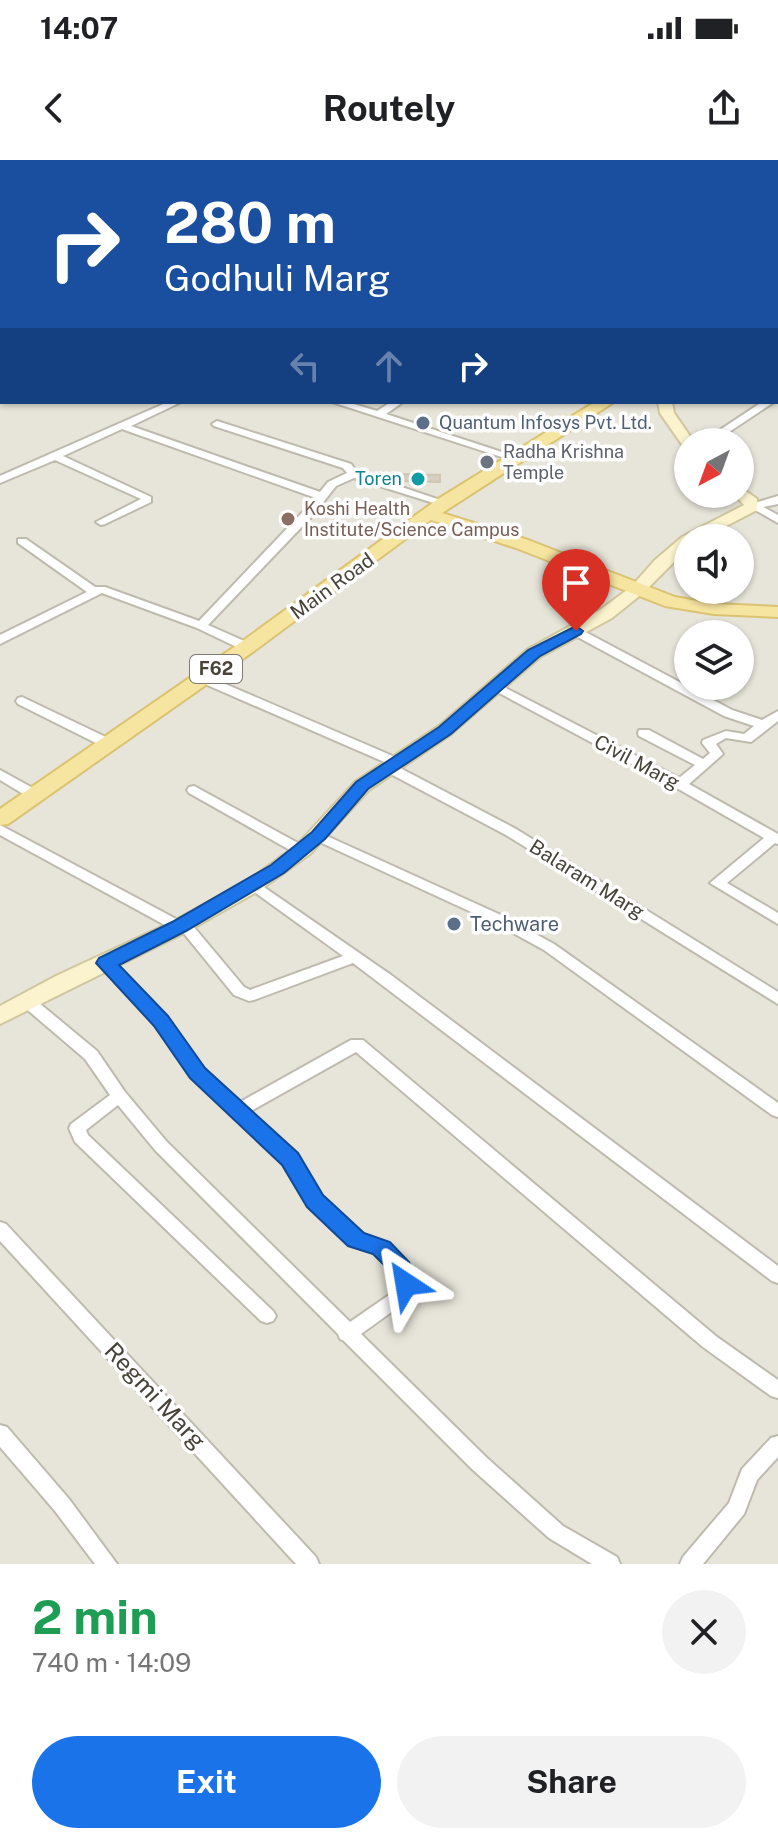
<!DOCTYPE html>
<html lang="en">
<head>
<meta charset="utf-8">
<style>
  :root { --surface:#fff; --page:#f2f2f2; --text:#202124; --muted:#757577; --accent:#1a73e8 }
  body { margin:0; font-family:"Public Sans",sans-serif; background:var(--page); color:var(--text); height:100vh; display:flex; flex-direction:column; font-size:30px; white-space:nowrap }
  * { box-sizing:border-box; margin:0 }
  p { font-size:26px; color:var(--muted) }
  .icon { flex:none; width:44px; height:44px; fill:none; stroke:currentColor; stroke-width:2; stroke-linecap:round; stroke-linejoin:round }
  .map { position:relative; height:1404px; overflow:hidden }
  .panel { display:flex; flex-direction:column; background:var(--surface); flex:1 }
  .panel>* { flex:none }
  .banner { position:absolute; left:0px; top:0px; width:778px; height:244px; box-shadow:0 2px 6px #0004; background:#1a4fa0; color:#fff; overflow:hidden }
  .needle { width:52px; rotate:221deg }
  .buttons { position:absolute; left:674px; top:268px; display:grid; gap:16px }
  .buttons a { display:grid; place-items:center; width:80px; height:80px; border-radius:50%; background:var(--surface); box-shadow:0 2px 6px #0004; font-size:40px }
  .pin { position:absolute; display:grid; place-items:center; width:68px; height:68px; color:#fff; margin:-82px -34px; border-radius:50% 50% 50% 0; rotate:-45deg; box-shadow:0 0 8px #0007 }
  .pin .icon { rotate:45deg }
  .me { position:absolute; width:88px; margin:-44px; rotate:327deg; stroke-linejoin:round; filter:drop-shadow(0 0 6px #0008) }
  .turn { display:flex; align-items:center; gap:28px; height:168px; padding:0 32px; font-size:36px }
  .turn .icon { width:104px; height:104px; stroke-width:2.5 }
  .turn b { display:block; font-size:56px; line-height:68px }
  .lanes { display:flex; align-items:center; height:76px; padding:0 32px; background:#0003; justify-content:center; gap:40px; direction:ltr }
  .lanes .off { opacity:.35 }
  .round { display:grid; place-items:center; flex:none; width:84px; height:84px; border-radius:42px; background:var(--page) }
  .head { display:flex; align-items:center; justify-content:space-between; height:136px; padding:0 32px }
  h1 { font-size:48px; font-weight:700; line-height:60px; color:#1e9e55 }
  .cta { display:flex; gap:16px; margin-top:auto; padding:16px 32px }
  .cta a { flex:1; height:92px; border-radius:48px; background:var(--accent); color:#fff; font-size:32px; font-weight:700; line-height:92px; text-align:center }
  .cta a+a { background:var(--page); color:var(--text) }
  .status { display:flex; justify-content:space-between; align-items:center; height:56px; padding:0 40px; background:var(--surface); direction:ltr }
  .status svg { height:22px; fill:currentColor }
  header { display:flex; justify-content:space-between; align-items:center; height:104px; padding:0 32px; background:var(--surface); font-size:36px; font-weight:700 }
  .map>svg:first-child { display:block }
  .residential { fill:#e7e4d9; fill-rule:evenodd }
  .lines { fill:none; stroke-linecap:round; stroke-linejoin:round }
  .river { fill:#accdeb; fill-rule:evenodd }
  .building { fill:#d5cec1; stroke:#cfc7b4; stroke-width:2 }
  .minor-casing { stroke:#bfbaae; stroke-width:4 }
  .tertiary-casing { stroke:#bfbaae; stroke-width:4 }
  .secondary-casing { stroke:#d0c79e; stroke-width:4 }
  .primary-casing { stroke:#dbc372; stroke-width:4 }
  .minor { fill:#fff; fill-rule:evenodd }
  .tertiary { fill:#fff; fill-rule:evenodd }
  .secondary { fill:#faf3ce; fill-rule:evenodd }
  .primary { fill:#f6e4a1; fill-rule:evenodd }
  .route { fill:#1a73e8; stroke:#114b97; stroke-width:2 }
  .service-dot { fill:#5c6f8a; stroke:#fff; stroke-width:3 }
  .worship-dot { fill:#6b7280; stroke:#fff; stroke-width:3 }
  .culture-dot { fill:#0f9aa8; stroke:#fff; stroke-width:3 }
  .education-dot { fill:#8d6e63; stroke:#fff; stroke-width:3 }
  .labels { text-anchor:middle; stroke-width:7; stroke-linejoin:round; paint-order:stroke }
  .far-service-label { font-size:18px; fill:#4e5e75; stroke:#fff; text-anchor:start }
  .far-worship-label { font-size:18px; fill:#5b616d; stroke:#fff; text-anchor:start }
  .far-culture-label { font-size:18px; fill:#0d838f; stroke:#fff; text-anchor:end }
  .far-education-label { font-size:18px; fill:#785e54; stroke:#fff; text-anchor:start }
  .shield { fill:#fff; stroke:#7e7b74; stroke-width:2 }
  .shield-label { font-size:18px; font-weight:bold; fill:#474339 }
  .street-label { font-size:20px; fill:#474339; stroke:#fff }
  .service-label { font-size:20px; fill:#4e5e75; stroke:#fff; text-anchor:start }
  .near-street-label { font-size:24px; fill:#474339; stroke:#fff }
</style>
</head>
<body>
<div class="status"><b>14:07</b><svg viewBox="0 0 49 12"><path d="M0 12V9h3v3zM5 12V6h3v6zM10 12V3h3v9zM15 12V0h3v12zM26 1h20v11H26zM47 4h2v5h-2z"/></svg></div>
<header><svg class="icon" aria-label="back" viewBox="0 0 24 24"><path d="M15 5l-7 7 7 7"/></svg>Routely<svg class="icon" aria-label="share" viewBox="0 0 24 24"><path d="M12 15V3M7 8l5-5 5 5M5 13v7h14v-7"/></svg></header>
<div class="map">
<svg width="778" height="1404" viewBox="0 0 778 1404">
  <rect width="100%" height="100%" fill="#f4f2eb"/>
  <path class="residential" d="M0,0h778v1404h-778v-1304l2,-1v143h774v-240h-774v68zM688,282h52v52h-52zM688,378h52v52h-52zM688,474h52v52h-52z"/>
  <g class="lines">
    <path class="river" d="M2,84v9l-2,1v-9z"/>
  </g>
  <path class="building" d="M396,314l44,1v7l-44,-1z"/>
  <g class="lines">
    <defs>
      <path id="minor" d="M58,0h31l-3,2h-31z
        M645,0h11l-13,2z
        M0,5h2v4h-2z
        M776,12h2v5h-2z
        M778,105v6l-2,1v-6z
        M0,118l2,1v6l-2,-1z
        M2,235v6l-2,1v-6z
        M168,242h13l-50,24 189,66 8,-10 19,-9 -4,-5 -129,-42 -2,-2 5,-3 134,43 6,8 92,31 -5,3 -4,-1 -86,-27 -18,8 -22,28 -106,111 43,19 2,3 -2,3h-8l-46,-22 -95,-35 -102,51v-9l87,-43 -69,-49v-4h8l69,48h10l94,34 117,-123 -194,-69 -59,27 88,41v5l-46,22 -4,1 -5,-3 45,-23 -86,-39 -55,23v-7z
        M332,242h15l30,9 14,-9h12l-17,12 134,44 -9,2z
        M762,242h12l-60,40h-12z
        M754,342l24,13v8l-28,-16 -1,-2z
        M576,467l156,83 30,10 16,-9v10l-27,21 -25,-4 -10,6 7,10 -34,30 89,50v10l-3,-1 -48,40 51,30v11l-68,-41 54,-45 -89,-51 -187,-100 2,-3h8l181,94 16,-13 -56,-29 -1,-3 1,-3h10l54,29 7,-6 -8,-10 1,-3 23,-9 18,3 10,-8 -30,-10 -152,-82 -2,-3z
        M202,514l200,86 2,3 -6,4 118,62 262,163v12l-272,-169 -121,-64 -2,-3 6,-4 -191,-83 -2,-3z
        M22,537l92,44 1,3 -6,4 -5,-1 -86,-43 -2,-3 2,-3z
        M0,610l40,22 2,3 -7,4 -5,-1 -30,-18z
        M194,626l113,62 2,3 -7,4 -5,-1 -108,-61 -2,-3 2,-3z
        M0,665l178,95h10l56,67 6,3 93,-34 -97,-70 7,-4 5,1 133,92 387,291v17l-6,-2 -419,-318 -99,37 -5,1 -15,-6 -52,-64 -8,-1 -174,-95z
        M318,672l185,84 51,28 224,159v14l-6,-2 -228,-165 -51,-28 -180,-83 -2,-3z
        M106,798l5,2 55,57 38,52 36,33 111,-62h12l354,297 61,43v18l-7,-2 -68,-49 -347,-295 -107,60 47,43 25,41 41,39 26,8 19,20 8,21 -11,19 -43,31 126,124 76,68 54,31 3,7h-28l-43,-26 -76,-68 -129,-129 -4,-2 -2,-5 -183,-184 -37,-45 -32,25 2,5 185,176 3,5 -3,5 -6,2 -6,-2 -186,-179 -6,-14 2,-4 39,-29 -25,-36 -62,-53 -3,-4 3,-4h10l64,53 28,41 42,50 183,180 42,-29 5,-9 -4,-13 -17,-18 -26,-8 -41,-39 -25,-43 -92,-86 -36,-52 -55,-59 -2,-3z
        M0,1062l6,2 310,333 3,7h-23l-296,-323z
        M0,1265l7,2 62,72 48,65h-22l-40,-53 -55,-64z
        M778,1276v21l-21,23 -13,34 -41,50h-23l3,-7 46,-54 13,-34 29,-31z"/>
      <path id="tertiary" d="M778,336v8l-24,5 -6,-4z"/>
      <path id="secondary" d="M776,28h2v6h-2z
        M658,242h14l2,11 20,29h-6v5l-5,-1 -23,-33z
        M740,327l17,12v11l-54,28h-15v10l-45,45 -31,25 -72,39 -89,77 -82,56 -59,64 -50,36 -74,42 -186,92v-18l56,-30 116,-54 74,-40 50,-36 59,-64 84,-56 89,-77 72,-39 31,-23 24,-27 27,-23 62,-32 -10,-11h6z"/>
      <path id="primary" d="M595,242h19l-172,111 86,27 147,57 39,7 64,3v10l-64,-3 -49,-8 -149,-58 -85,-28 -177,131 -246,173 -8,1v-16l240,-166 198,-144z"/>
    </defs>
    <use href="#minor" class="minor-casing"/>
    <use href="#tertiary" class="tertiary-casing"/>
    <use href="#secondary" class="secondary-casing"/>
    <use href="#primary" class="primary-casing"/>
    <use href="#minor" class="minor"/>
    <use href="#tertiary" class="tertiary"/>
    <use href="#secondary" class="secondary"/>
    <use href="#primary" class="primary"/>
  </g>
  <path class="route" d="M576,466l7,5 -2,3 -41,22 -89,78 -83,55 -43,50 -41,34 -98,58 -67,34 49,51 37,52 93,85 25,42 41,38 26,9 19,20 9,22 -4,7 -8,3 -8,-3 -7,-19 -18,-18 -25,-8 -41,-39 -25,-42 -92,-87 -36,-52 -58,-63 3,-5 73,-36 99,-57 41,-33 44,-50 83,-55 89,-77z"/>
  <g class="service-dot">
    <circle cx="423" cy="263" r="8"/>
    <circle cx="454" cy="764" r="8"/>
  </g>
  <circle class="worship-dot" cx="487" cy="302" r="8"/>
  <circle class="culture-dot" cx="418" cy="319" r="8"/>
  <circle class="education-dot" cx="288" cy="359" r="8"/>
  <g class="labels">
    <g class="far-service-label">
      <text x="439" y="269">Quantum Infosys Pvt. Ltd.</text>
    </g>
    <g class="far-worship-label">
      <text x="503" y="298">Radha Krishna<tspan x="503" dy="21">Temple</tspan></text>
    </g>
    <g class="far-culture-label">
      <text x="402" y="325">Toren</text>
    </g>
    <g class="far-education-label">
      <text x="304" y="355">Koshi Health<tspan x="304" dy="21">Institute/Science Campus</tspan></text>
    </g>
    <rect class="shield" x="190" y="495" width="52" height="28" rx="6"/>
    <g class="shield-label">
      <text x="216" y="515">F62</text>
    </g>
    <g class="street-label">
      <text transform="translate(332 426) rotate(-36)" y="7">Main Road</text>
      <text transform="translate(637 602) rotate(28)" y="7">Civil Marg</text>
      <text transform="translate(587 719) rotate(32)" y="7">Balaram Marg</text>
    </g>
    <g class="service-label">
      <text x="470" y="771">Techware</text>
    </g>
    <g class="near-street-label">
      <text transform="translate(155 1236) rotate(47)" y="8">Regmi Marg</text>
    </g>
  </g>
</svg>
<div class="buttons">
<a><svg class="needle" viewBox="-14 -14 28 28"><path d="M0-13l5 13h-10z" fill="#e53935"/><path d="M0 13l5-13h-10z" fill="#757577"/></svg></a>
<a><svg class="icon" aria-label="sound" viewBox="0 0 24 24"><path d="M4 9h4l5-4v14l-5-4H4zM17 9q2 3 0 6"/></svg></a>
<a><svg class="icon" aria-label="layers" viewBox="0 0 24 24"><path d="M12 4l9 5-9 5-9-5zM3 14l9 5 9-5"/></svg></a>
</div>
<div class="pin" style="left:576px;top:471px;background:#d93025"><svg class="icon" aria-label="arrive" viewBox="0 0 24 24"><path d="M6 21V4h12l-3 4 3 4H6"/></svg></div>
<svg class="me" style="left:406px;top:1124px" viewBox="-20 -20 40 40"><path d="M0-17L14 15 0 8-14 15z" fill="#1a73e8" stroke="#fff" stroke-width="4"/></svg>
<div class="banner">
<div class="turn"><svg class="icon" aria-label="right" viewBox="0 0 24 24"><path d="M7 20v-9h11M14 6l5 5-5 5"/></svg><div><b>280 m</b>Godhuli Marg</div></div>
<div class="lanes"><svg class="icon off" aria-label="left" viewBox="0 0 24 24"><path d="M17 20v-9H6M10 6l-5 5 5 5"/></svg><svg class="icon off" aria-label="ahead" viewBox="0 0 24 24"><path d="M12 20V5M6 11l6-6 6 6"/></svg><svg class="icon" aria-label="right" viewBox="0 0 24 24"><path d="M7 20v-9h11M14 6l5 5-5 5"/></svg></div>
</div>
</div>
<section class="panel">
<div class="head"><div><h1>2 min</h1><p>740 m · 14:09</p></div><a class="round"><svg class="icon" aria-label="close" viewBox="0 0 24 24"><path d="M6 6l12 12M18 6L6 18"/></svg></a></div>
<div class="cta"><a>Exit</a><a>Share</a></div>
</section>
</body>
</html>
